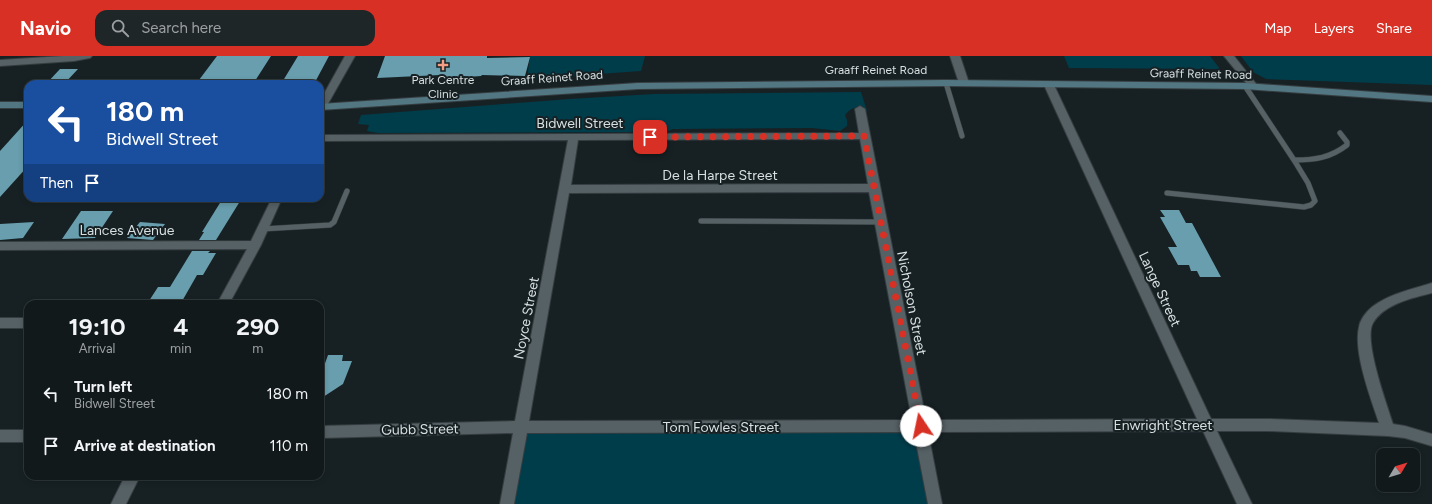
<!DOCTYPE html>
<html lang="en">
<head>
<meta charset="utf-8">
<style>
  :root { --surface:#11191b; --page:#1e2628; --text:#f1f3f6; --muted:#9ca0a3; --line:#30383a; --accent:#d93025 }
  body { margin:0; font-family:Figtree,sans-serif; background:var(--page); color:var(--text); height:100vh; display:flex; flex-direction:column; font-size:15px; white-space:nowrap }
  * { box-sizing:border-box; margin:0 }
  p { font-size:13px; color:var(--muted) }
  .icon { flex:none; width:22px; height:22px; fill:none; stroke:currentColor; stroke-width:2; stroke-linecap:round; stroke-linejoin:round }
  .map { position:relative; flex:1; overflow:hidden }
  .panel { position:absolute; left:24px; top:244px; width:300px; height:180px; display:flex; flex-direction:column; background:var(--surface); border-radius:12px; box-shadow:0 2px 6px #0003,0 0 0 1px var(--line) }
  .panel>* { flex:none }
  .hud { position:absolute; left:24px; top:24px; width:300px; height:122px; border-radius:12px; box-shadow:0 2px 6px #0003,0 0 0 1px var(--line); background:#1a4fa0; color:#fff; overflow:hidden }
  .needle { width:26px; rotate:52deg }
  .fabs { position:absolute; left:1376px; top:392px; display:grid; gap:8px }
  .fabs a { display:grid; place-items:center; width:44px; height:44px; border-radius:8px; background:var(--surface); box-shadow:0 2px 6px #0003,0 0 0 1px var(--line); font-size:20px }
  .pin { position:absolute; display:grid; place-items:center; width:34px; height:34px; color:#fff; margin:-17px; border-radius:8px; box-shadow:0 2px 6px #0006 }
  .me { position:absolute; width:44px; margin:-22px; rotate:349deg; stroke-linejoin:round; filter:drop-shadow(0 0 3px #0008) }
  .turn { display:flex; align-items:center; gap:14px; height:84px; padding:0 16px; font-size:18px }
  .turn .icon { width:52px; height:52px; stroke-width:2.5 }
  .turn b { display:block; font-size:28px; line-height:34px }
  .then { display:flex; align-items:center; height:38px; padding:0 16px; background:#0003; gap:8px; font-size:15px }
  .eta { display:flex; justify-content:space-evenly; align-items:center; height:68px; text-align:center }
  .eta b { font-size:24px; font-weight:700; line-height:28px }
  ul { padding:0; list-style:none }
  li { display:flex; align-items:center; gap:12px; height:52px; padding:0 16px }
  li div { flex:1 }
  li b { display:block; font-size:15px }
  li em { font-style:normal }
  header { display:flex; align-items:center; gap:24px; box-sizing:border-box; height:56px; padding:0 20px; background:var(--accent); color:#fff }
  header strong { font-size:19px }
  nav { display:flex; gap:22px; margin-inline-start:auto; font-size:14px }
  .search { width:280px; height:36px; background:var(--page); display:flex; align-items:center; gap:10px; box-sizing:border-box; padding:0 14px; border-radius:12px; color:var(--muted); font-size:15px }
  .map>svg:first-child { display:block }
  .green { fill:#003d4b }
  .building { fill:#689eae }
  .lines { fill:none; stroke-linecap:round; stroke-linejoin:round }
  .lane-casing { stroke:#363d40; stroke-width:6 }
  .street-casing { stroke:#363d40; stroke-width:2 }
  .secondary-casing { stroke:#363d40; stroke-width:2 }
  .lane { stroke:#566165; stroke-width:5 }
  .street { fill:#566165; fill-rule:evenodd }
  .secondary { fill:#527782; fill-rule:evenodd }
  .route { stroke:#d93025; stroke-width:7; stroke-dasharray:0 12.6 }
  .poi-dot { fill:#f39f83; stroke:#172124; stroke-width:1.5 }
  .labels { text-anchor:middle; stroke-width:4; stroke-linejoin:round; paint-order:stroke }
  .far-street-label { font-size:12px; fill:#d8dfe1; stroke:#172124 }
  .far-poi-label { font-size:12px; fill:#d8dfe1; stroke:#172124 }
  .street-label { font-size:14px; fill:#d8dfe1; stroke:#172124 }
</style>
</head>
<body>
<header>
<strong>Navio</strong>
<div class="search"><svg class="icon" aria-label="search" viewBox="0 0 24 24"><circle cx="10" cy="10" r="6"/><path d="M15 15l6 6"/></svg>Search here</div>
<nav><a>Map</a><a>Layers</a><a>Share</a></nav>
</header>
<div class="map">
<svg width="1432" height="448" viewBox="0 0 1432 448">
  <rect width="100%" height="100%" fill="#172124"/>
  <path class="green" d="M530,0h115l-4,15 -114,8z
    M1064,0h146l10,13 -151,-1z
    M1241,0h191v29l-166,-6 -13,-7z
    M861,36l6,19c-10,-5 -15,-5 -22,4l2,5v6l-7,5 -28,-3 -139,1 -7,3 -288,1 -11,-2 2,-6 -11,-1 3,-9 209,-16 84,-5z
    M921,370l14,78h-428l13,-77z"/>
  <path class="building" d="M217,0h54l-18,28h-57z
    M298,0h31l-15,28h-33z
    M385,0h102v2l43,-1 -5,19 -43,-1 -1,1 -42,3 1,-4 -63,3z
    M60,13h18l-14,15h-18z
    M28,64v46l-28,31v-46z
    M223,142h19l-26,42h-17l5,-8h-2z
    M1160,154h19l7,13h6l29,54h-21l-3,-6h-6l-2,-6h-11l-10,-18h9l-17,-30h5z
    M81,155h32l-18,27 -33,1z
    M34,166l-11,16 -23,2v-16z
    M140,166l25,2 -12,16 -26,-2z
    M192,195h18l-2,2h8l-13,22h-6l-16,28 -34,1 11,-17h12z
    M328,299h15l-1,6h10l-9,23 -23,15v-28l3,-2z"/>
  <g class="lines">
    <defs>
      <path id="lane" d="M946,27l16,53
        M1245,30l49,74c21,0 36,-2 53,-15v-3l-7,-9
        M1167,137l137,14 7,-2 4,-4 -7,-18 -14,-23
        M701,165l180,1
        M262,173l68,-4 4,-3 13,-31"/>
      <path id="street" d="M63,0h29l-2,2 -16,3 -74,5v-6z
        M345,0h10l-30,53 -5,3v-11z
        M950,0h10l9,27 -2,2 -3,1 -5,-3z
        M1224,0h10l23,29 2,2 -2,2h-6z
        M1049,26l5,3 157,334h58l110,4c-8,-24 -26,-71 -20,-96 1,-7 7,-15 13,-20 17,-13 40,-18 60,-24v10c-20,5 -48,11 -59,30 -10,17 14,82 20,101l12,2 27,8v12l-27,-8 -17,-2 -119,-5h-52l35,73h-15l-34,-73 -275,1 14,72h-14l-14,-72 -387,1 -13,71h-14l13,-71 -193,5v-12l195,-5 53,-281 -248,1v-6l539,-2 -4,-24 5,-3 5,3 61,311 271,-1 -153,-334zM860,83l8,45 -297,1 7,-45zM869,136l43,228 -383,1 40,-228z
        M272,142h10l-21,47 -32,59h-12l30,-55 -247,1v-8l251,-1z
        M0,262h28v10h-28z
        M0,374h28v12h-28z
        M125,420h15l-14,28h-15z"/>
      <path id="secondary" d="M946,24l299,3 187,13v6l-187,-13 -299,-3 -308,3 -318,21v-6l318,-21z
        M0,46h28v6h-28z"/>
    </defs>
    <use href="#lane" class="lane-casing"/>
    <use href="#street" class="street-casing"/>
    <use href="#secondary" class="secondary-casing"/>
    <use href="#lane" class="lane"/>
    <use href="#street" class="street"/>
    <use href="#secondary" class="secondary"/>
  </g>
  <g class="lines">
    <path class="route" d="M650,81l214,-1 57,290"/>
  </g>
  <path class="poi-dot" d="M441 3h4v4h4v4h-4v4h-4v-4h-4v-4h4z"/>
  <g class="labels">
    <g class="far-street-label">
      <text x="876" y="18">Graaff Reinet Road</text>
      <text transform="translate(1201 18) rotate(1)" y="4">Graaff Reinet Road</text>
      <text transform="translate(552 22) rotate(-4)" y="4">Graaff Reinet Road</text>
    </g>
    <g class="far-poi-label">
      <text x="443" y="28">Park Centre<tspan x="443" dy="14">Clinic</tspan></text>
    </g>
    <g class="street-label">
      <text x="580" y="72">Bidwell Street</text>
      <text x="720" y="124">De la Harpe Street</text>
      <text x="127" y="179">Lances Avenue</text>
      <text transform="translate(1160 233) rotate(65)" y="5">Lange Street</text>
      <text transform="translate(912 247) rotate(79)" y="5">Nicholson Street</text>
      <text transform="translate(526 262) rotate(-79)" y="5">Noyce Street</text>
      <text x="1163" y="374">Enwright Street</text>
      <text x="721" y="376">Tom Fowles Street</text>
      <text transform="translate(420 373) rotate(-1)" y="5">Gubb Street</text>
    </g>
  </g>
</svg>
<div class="fabs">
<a><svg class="needle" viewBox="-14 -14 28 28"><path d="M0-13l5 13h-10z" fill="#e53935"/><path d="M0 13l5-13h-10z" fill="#9ca0a3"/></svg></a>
</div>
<div class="pin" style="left:650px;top:81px;background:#d93025"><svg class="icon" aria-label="arrive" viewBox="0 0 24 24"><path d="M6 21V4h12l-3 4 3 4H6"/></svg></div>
<svg class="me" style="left:921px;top:370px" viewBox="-20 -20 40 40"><circle r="19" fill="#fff"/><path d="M0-13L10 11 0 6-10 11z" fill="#d93025"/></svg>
<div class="hud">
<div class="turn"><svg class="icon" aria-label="left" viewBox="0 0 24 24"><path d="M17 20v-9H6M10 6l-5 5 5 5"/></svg><div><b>180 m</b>Bidwell Street</div></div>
<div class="then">Then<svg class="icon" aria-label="arrive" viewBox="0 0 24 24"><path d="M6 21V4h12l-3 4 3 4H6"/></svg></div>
</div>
<section class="panel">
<div class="eta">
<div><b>19:10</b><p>Arrival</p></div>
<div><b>4</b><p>min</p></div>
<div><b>290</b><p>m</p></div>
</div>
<ul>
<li><svg class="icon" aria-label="left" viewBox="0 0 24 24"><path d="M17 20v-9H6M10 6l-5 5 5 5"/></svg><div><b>Turn left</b><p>Bidwell Street</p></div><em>180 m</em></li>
<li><svg class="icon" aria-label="arrive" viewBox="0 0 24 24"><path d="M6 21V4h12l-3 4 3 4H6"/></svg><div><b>Arrive at destination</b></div><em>110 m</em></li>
</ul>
</section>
</div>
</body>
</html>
